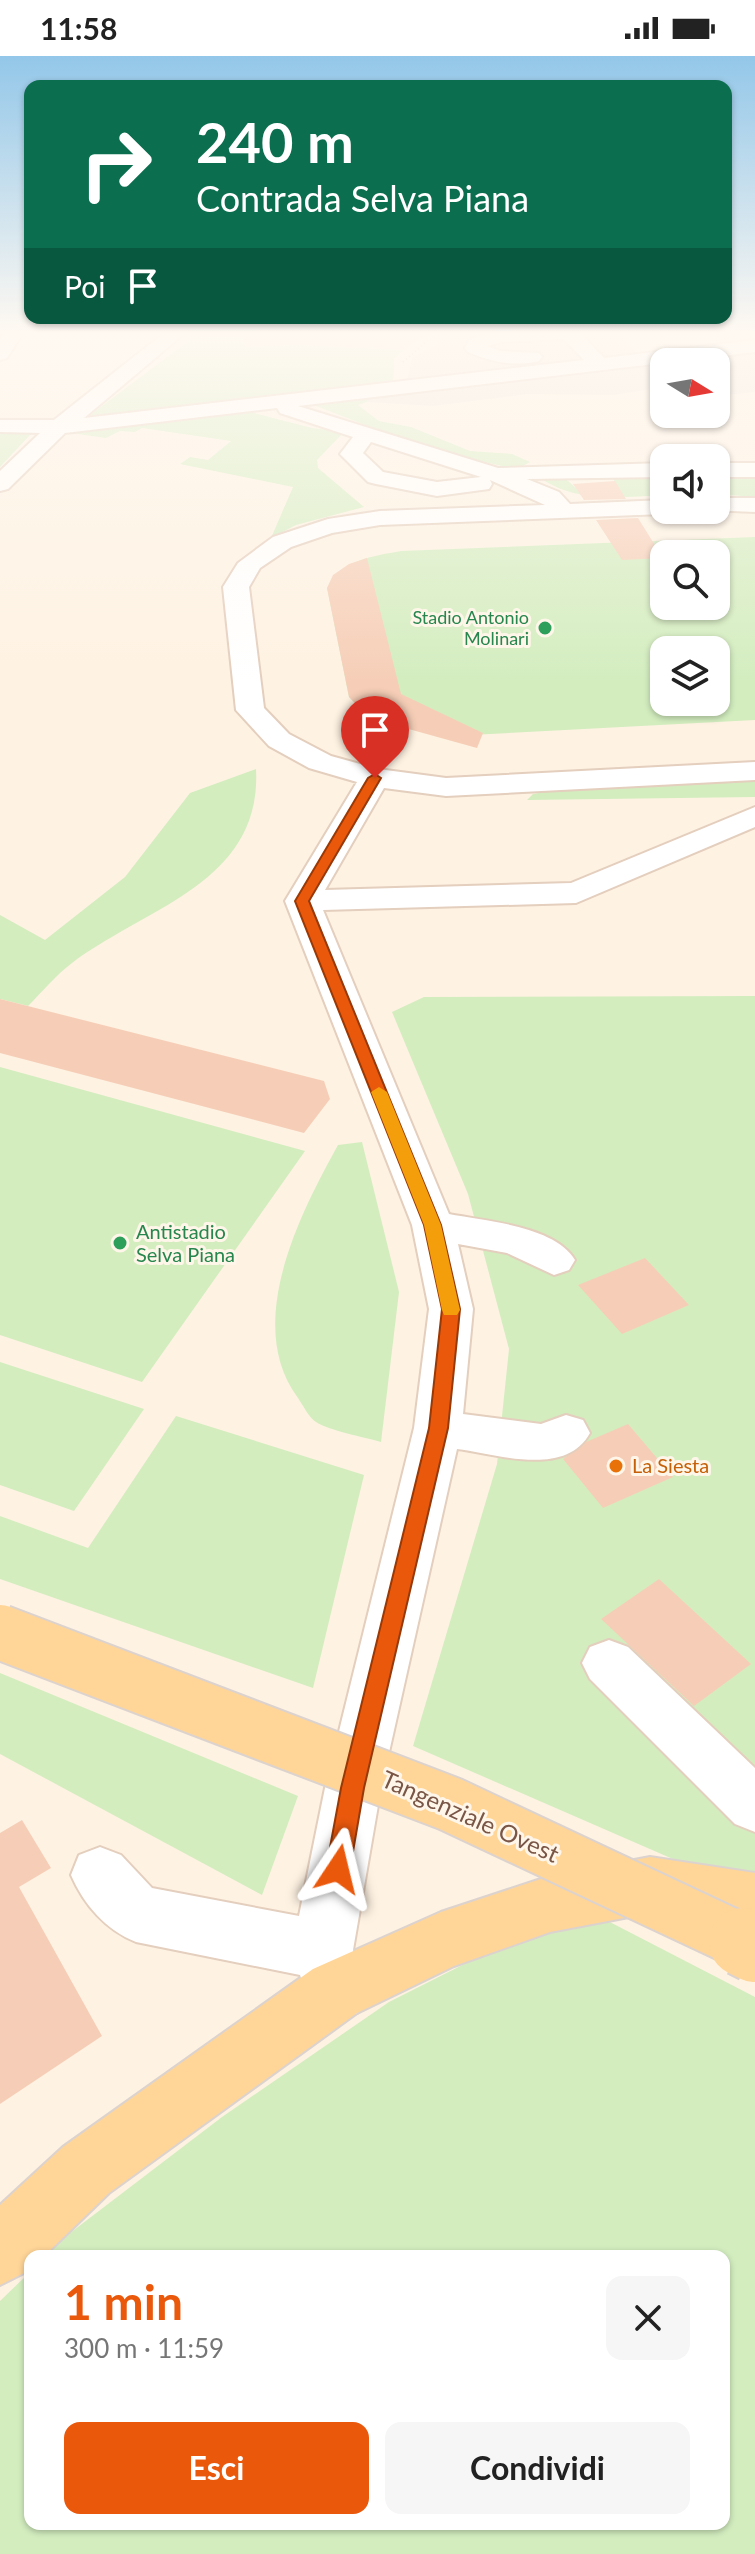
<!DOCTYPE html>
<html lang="it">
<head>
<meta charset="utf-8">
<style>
  :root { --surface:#fff; --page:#f6f6f6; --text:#222; --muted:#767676; --accent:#ea580c }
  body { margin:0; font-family:Lato,sans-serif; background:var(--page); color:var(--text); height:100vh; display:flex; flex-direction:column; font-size:30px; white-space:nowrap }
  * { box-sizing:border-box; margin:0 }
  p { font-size:26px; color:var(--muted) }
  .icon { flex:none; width:44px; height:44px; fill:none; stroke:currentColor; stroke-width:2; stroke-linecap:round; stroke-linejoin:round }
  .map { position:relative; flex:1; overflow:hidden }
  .details { position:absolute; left:24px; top:2194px; width:706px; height:280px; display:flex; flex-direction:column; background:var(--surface); border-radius:16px; box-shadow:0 2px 6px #0004 }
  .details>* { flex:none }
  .top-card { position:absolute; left:24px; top:24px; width:708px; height:244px; border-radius:16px; box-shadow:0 2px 6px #0004; background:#0b6e4f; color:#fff; overflow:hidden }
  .needle { width:52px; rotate:101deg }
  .tools { position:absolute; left:650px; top:292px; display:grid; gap:16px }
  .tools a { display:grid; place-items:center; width:80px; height:80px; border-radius:16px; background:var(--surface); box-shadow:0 2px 6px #0004; font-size:40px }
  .pin { position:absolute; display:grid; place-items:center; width:68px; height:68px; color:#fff; margin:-82px -34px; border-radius:50% 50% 50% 0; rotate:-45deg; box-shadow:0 0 8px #0007 }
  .pin .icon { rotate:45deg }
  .me { position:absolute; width:88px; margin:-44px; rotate:10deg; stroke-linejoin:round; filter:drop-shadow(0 0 6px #0008) }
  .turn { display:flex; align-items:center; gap:28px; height:168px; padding:0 40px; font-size:36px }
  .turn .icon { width:104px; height:104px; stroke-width:2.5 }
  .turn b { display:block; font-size:56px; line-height:68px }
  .then { display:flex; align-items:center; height:76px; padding:0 40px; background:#0003; gap:16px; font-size:30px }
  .round { display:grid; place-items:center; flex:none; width:84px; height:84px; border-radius:16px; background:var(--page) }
  .overview { display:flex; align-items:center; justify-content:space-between; height:136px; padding:0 40px }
  h1 { font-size:48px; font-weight:700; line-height:60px; color:var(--accent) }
  .action { display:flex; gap:16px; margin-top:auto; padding:16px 40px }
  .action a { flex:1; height:92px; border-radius:16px; background:var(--accent); color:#fff; font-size:32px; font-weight:700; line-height:92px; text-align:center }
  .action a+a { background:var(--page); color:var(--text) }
  .status { display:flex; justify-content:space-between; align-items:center; height:56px; padding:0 40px; background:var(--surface); direction:ltr }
  .status svg { height:22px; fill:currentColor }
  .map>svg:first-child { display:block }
  .commercial { fill:#ffe0d5 }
  .industrial { fill:#ede4dd }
  .green { fill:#d3edbf; fill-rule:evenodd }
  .building { fill:#f6ceb7 }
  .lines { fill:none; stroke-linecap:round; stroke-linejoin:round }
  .minor-casing { stroke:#e4cebd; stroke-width:4 }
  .major-casing { stroke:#dcd3cf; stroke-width:4 }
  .path { stroke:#dbb19a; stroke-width:2; stroke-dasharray:1 3; stroke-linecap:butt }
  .minor { fill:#fff; fill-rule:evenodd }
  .major { fill:#ffd598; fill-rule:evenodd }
  .major-bridge-far1-casing { stroke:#dcd3cf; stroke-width:58; stroke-linecap:butt }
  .major-bridge-casing { stroke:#dcd3cf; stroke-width:72; stroke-linecap:butt }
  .major-bridge-far1 { stroke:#ffd598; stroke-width:54 }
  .major-bridge { stroke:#ffd598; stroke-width:68 }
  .route { fill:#ea580c; stroke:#983908; stroke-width:2 }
  .slow { fill:#f59e0b }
  .leisure-dot { fill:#2e9e5b; stroke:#fff6ea; stroke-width:3 }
  .food-dot { fill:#e8710a; stroke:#fff6ea; stroke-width:3 }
  .labels { text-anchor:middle; stroke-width:6; stroke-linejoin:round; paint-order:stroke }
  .far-leisure-label { font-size:18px; fill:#27864d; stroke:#fff6ea; text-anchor:end }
  .leisure-label { font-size:20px; fill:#27864d; stroke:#fff6ea; text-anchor:start }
  .food-label { font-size:20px; fill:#c56008; stroke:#fff6ea; text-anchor:start }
  .near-street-label { font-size:24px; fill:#795646; stroke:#fff6ea }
</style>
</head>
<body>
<div class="status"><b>11:58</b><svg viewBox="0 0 49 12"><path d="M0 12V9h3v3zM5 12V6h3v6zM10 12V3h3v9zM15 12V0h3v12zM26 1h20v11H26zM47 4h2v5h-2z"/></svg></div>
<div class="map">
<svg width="755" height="2498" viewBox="0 0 755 2498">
  <rect width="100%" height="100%" fill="#fef2e2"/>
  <path class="commercial" d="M243,277h193l-17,6 -15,11 -106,-5 -53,2z"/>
  <path class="industrial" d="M457,277h162l19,22 117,-6v43l-39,4v-34h-52v25l-50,8 -87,-1 -94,12 -66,-4 4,-8 36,-12 5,-24z"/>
  <path class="green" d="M199,277h44l2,14 53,-2 106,5 -10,8 -1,26 -307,34z
    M371,338l-4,8 -9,3 21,16 32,6 59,24 42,3 18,8 -9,5h-15l-81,-19 -109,-42 5,-6z
    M239,353l73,19 32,4 -27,28 1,8 46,39 -68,18 -25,13 22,-51 -113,-23 10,-7 18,3 23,-19 -89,-13 -7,4 -15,-1 -14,7 -35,-5 5,-5z
    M0,374l31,4 -31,33z
    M716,414l39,5v22l-39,-3z
    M664,415v24c-45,2 -90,9 -128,-20l24,-1 16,14 41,-2 -7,-14z
    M755,481v183l-304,16 -87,-24 -15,-15 -22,-109c14,-28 46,-32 74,-37zM664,498h52v52h-52zM664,594h52v52h-52z
    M256,713c6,114 -110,138 -184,194 -16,12 -30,29 -44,43l-28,-7v-84l45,25 80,-63 65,-84z
    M755,725v16l-228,3 6,-6 17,-3z
    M755,940v880l-73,-13 -269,-117 84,-282 12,-115 -41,-155 -76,-182 32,-15z
    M0,1011l305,84 -163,231 -142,-47z
    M362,1086l37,150 -18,150c-17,-5 -51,-11 -65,-20 -7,-4 -13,-17 -18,-24 -55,-74 2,-184 40,-253z
    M0,1306l144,47 -70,102 -74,-26z
    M176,1360l188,59 -51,213 -313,-109v-63l88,32z
    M0,1617l298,123 -36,99 -262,-141z
    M604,1863l151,78v557h-755v-253l30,-29v252h694v-268h-678l24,-23 152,-116 167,-115 121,-61z"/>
  <path class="building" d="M615,425l11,18 -42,1 -11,-16z
    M638,462l25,40 -41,2 -26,-40z
    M367,502l34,136 82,39 -6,15 -90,-25 -23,-11 -15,-15 -22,-109 6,-13 16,-11z
    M0,943l324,82 6,18 -26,34 -304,-80z
    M645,1202l44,47 -67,29 -44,-49z
    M628,1368l45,53 -70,31 -40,-49 23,-17z
    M659,1523l92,85 -57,42 -93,-87z
    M22,1764l29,48 -32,19 83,149 -102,68v-271z"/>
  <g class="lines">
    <defs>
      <path id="minor" d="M4,277h19l-16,25 -7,2v-20z
        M164,277h21l-101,85 500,-58 -20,-21 -63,3 -14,4 13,5 39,2 3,4 -3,4c-25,6 -48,1 -71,-9l-3,-4 5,-9 18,-6h92l24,25 151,-18v12l-457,54 200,62 166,-5v14l-137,2 32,13 11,12 94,-4v10h10l-10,4 -284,11 -48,8 -41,14 -31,21 -11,19 15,121 25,26 42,22 47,13 68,9 309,-16v18l-309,16 -62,-8 -59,102 246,-7 184,-76v20l-179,76 -253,7 126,304c37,7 106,12 126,46l-6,10 -15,5 -47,-22 -49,-9 15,65 -10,105 78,10 25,-9 17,5 7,13c-25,45 -92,21 -133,16l-76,339 -28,162 13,41 -9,22 -22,9 -22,-9 -13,-38 -164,-33c-30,-12 -52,-37 -65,-67l8,-20 21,-8 21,8 31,33 147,28 26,-128 89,-360 15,-119 -17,-84 -127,-324 72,-119 -48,-14 -40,-22 -33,-36 -13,-123 15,-24 35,-26 55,-18 52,-8 165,-6 -55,-25 2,4 -3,5 -52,7 -61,-12 -8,-2 -28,-28 13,-17 -73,-24 -3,-5 -212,25 -57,56 -8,2v-20l40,-38 -40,-1v-12h54zM371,386l110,35 -44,5 -54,-10 -20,-19z
        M716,407h39v14h-39z
        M716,442h39v14l-47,-2h8z
        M609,1584l19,7 127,121v64l-20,-8 -145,-145 -8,-16 8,-16z"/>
      <path id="major" d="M650,1801l105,16v56l-105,-16 -100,19 -96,34 -97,47 -248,180 -65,63h-14v14l-30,15v-80l63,-58 250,-178 128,-57 109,-36z"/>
    </defs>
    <use href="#minor" class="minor-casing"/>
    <use href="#major" class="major-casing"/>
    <path class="path" d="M403,306l25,-22 19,-7"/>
    <use href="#minor" class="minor"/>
    <use href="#major" class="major"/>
    <defs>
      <path id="major-bridge-far1" d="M0,1576l450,172 298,140"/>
      <path id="major-bridge" d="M743,1886l12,6"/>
    </defs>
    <use href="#major-bridge-far1" class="major-bridge-far1-casing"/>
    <use href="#major-bridge" class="major-bridge-casing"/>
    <use href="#major-bridge-far1" class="major-bridge-far1"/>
    <use href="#major-bridge" class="major-bridge"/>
  </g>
  <linearGradient id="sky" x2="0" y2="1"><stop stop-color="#93c7e9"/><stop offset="0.44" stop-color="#fff9f2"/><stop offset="1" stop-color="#fff9f2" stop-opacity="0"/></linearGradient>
  <rect width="755" height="627" fill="url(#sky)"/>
  <path class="route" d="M375,718l6,4 -72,123 132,324 19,84 -12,119 -84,360 -14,81 -4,8 -8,3 -9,-3 -3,-8 15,-81 88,-360 13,-119 -18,-84 -129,-324 73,-123z"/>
  <path class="slow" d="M379,1031l8,5 54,133 19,85 -3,5h-13l-2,-5 -18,-85 -53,-133z"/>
  <g class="leisure-dot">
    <circle cx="545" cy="572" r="8"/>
    <circle cx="120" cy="1187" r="8"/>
  </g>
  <circle class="food-dot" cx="616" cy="1410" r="8"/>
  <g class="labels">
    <g class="far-leisure-label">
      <text x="529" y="568">Stadio Antonio<tspan x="529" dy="21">Molinari</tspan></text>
    </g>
    <g class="leisure-label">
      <text x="136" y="1183">Antistadio<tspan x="136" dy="23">Selva Piana</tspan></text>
    </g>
    <g class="food-label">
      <text x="632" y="1417">La Siesta</text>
    </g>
    <g class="near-street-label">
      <text transform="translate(470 1761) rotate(24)" y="8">Tangenziale Ovest</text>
    </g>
  </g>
</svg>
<div class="tools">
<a><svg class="needle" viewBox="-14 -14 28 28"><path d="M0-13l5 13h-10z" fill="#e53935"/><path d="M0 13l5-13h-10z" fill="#767676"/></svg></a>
<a><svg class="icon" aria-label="sound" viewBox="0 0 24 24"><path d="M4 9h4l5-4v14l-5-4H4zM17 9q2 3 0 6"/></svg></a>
<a><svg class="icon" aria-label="search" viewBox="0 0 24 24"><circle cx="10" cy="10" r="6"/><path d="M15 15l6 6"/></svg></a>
<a><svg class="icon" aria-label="layers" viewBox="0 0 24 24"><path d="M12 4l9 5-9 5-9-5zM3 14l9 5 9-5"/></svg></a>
</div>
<div class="pin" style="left:375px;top:722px;background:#d93025"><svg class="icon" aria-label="arrive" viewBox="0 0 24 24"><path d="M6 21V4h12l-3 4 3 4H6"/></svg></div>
<svg class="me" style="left:338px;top:1813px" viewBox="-20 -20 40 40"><path d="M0-17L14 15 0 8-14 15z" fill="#ea580c" stroke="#fff" stroke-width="4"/></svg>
<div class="top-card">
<div class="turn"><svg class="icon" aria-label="right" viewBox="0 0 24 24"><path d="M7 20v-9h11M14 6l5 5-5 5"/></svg><div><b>240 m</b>Contrada Selva Piana</div></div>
<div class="then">Poi<svg class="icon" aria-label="arrive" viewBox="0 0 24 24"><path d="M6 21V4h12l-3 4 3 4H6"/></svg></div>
</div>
<section class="details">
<div class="overview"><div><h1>1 min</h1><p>300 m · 11:59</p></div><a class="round"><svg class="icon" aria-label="close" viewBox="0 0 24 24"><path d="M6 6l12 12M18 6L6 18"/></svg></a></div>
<div class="action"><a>Esci</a><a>Condividi</a></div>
</section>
</div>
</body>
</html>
